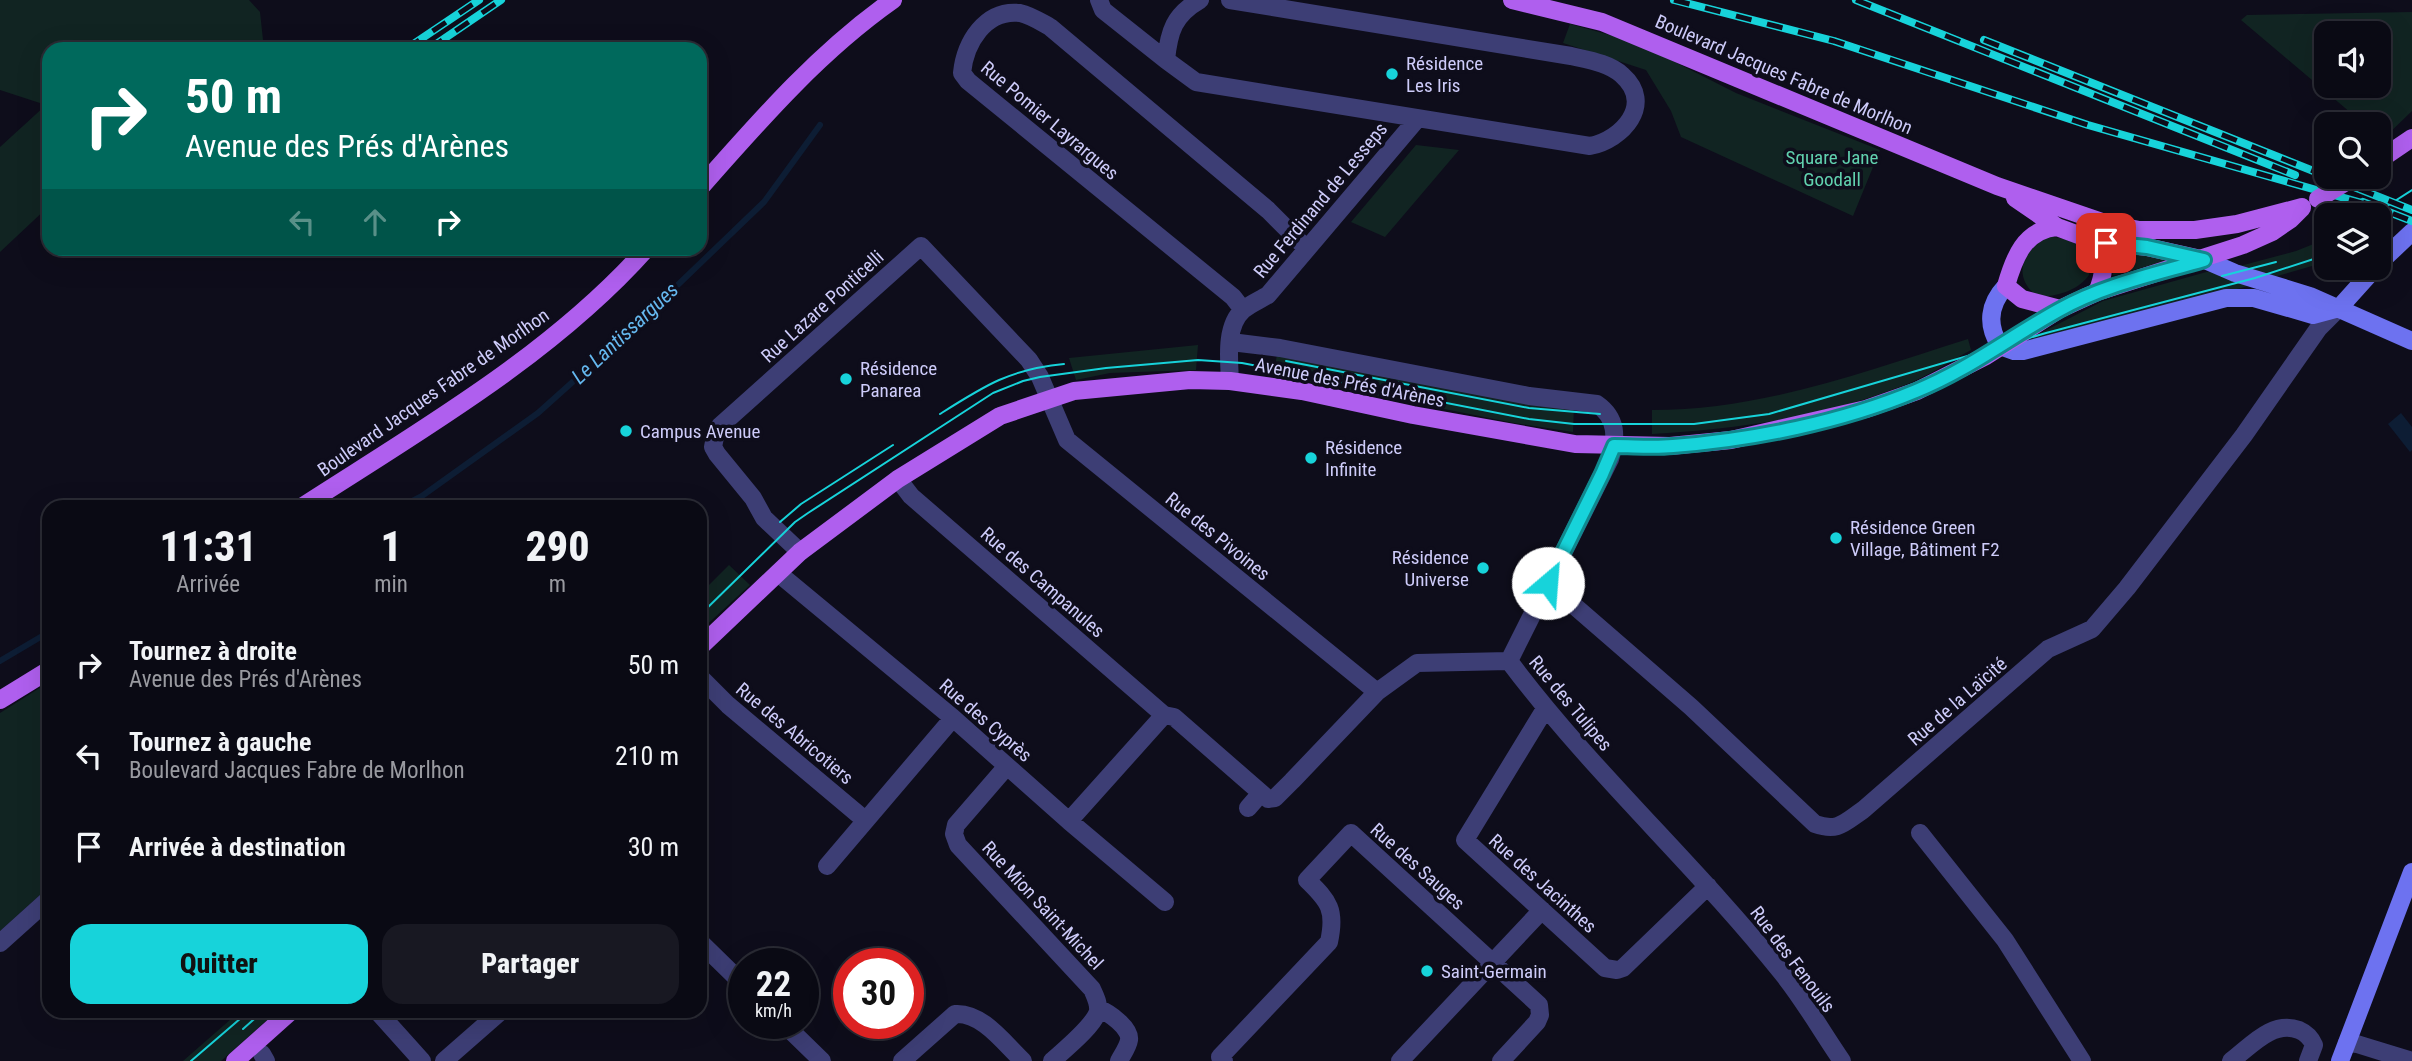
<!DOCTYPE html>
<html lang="fr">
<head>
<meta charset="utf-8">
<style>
  :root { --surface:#0a0a14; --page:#181822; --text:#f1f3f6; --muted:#999aa0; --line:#2a2b34; --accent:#17d3da }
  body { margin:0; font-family:"Roboto Condensed",sans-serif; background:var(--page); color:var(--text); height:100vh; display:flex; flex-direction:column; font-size:26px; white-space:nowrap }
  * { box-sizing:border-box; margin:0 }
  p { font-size:23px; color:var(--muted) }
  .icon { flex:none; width:38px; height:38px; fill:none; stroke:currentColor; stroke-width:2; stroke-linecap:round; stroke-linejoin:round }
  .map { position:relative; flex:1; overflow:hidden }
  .drawer { position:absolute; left:42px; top:500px; width:665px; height:518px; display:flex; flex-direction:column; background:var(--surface); border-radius:21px; box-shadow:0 7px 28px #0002,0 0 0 2px var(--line) }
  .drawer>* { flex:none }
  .top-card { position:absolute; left:42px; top:42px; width:665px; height:214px; border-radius:21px; box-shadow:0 7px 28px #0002,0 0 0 2px var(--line); background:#00695c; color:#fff; overflow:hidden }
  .fabs { position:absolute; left:2314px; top:21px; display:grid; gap:14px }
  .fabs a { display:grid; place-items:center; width:77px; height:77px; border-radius:14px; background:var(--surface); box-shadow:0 7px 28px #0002,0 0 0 2px var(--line); font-size:35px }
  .speed { position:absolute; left:728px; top:948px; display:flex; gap:14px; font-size:35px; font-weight:700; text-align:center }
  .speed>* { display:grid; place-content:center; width:91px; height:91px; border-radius:50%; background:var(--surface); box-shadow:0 7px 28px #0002,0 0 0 2px var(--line); line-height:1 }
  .speed small { font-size:18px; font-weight:400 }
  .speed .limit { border:10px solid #d22; background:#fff; color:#111 }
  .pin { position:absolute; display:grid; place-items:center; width:60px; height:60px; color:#fff; margin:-30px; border-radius:14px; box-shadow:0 4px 10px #0006 }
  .me { position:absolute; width:77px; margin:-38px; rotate:27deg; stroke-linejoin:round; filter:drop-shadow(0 0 5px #0008) }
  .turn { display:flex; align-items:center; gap:24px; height:147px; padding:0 28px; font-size:32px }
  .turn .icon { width:91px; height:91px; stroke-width:2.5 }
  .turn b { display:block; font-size:49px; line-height:60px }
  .lanes { display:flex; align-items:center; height:66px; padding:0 28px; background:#0003; justify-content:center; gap:35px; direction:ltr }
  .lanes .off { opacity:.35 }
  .eta { display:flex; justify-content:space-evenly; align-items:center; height:119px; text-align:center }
  .eta b { font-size:42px; font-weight:800; line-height:49px }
  .action { display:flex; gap:14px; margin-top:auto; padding:14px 28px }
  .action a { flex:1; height:80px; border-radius:21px; background:var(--accent); color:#111; font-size:28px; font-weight:800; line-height:80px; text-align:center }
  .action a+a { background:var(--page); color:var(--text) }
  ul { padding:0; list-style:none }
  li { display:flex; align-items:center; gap:21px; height:91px; padding:0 28px }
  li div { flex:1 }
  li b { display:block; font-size:26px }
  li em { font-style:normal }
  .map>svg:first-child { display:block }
  .green { fill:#112422; fill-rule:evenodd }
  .water { fill:#0d1d34 }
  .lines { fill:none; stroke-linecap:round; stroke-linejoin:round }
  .stream { stroke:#0d1d34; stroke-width:6 }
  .street { stroke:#3d3e75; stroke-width:18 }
  .secondary { stroke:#6d72f0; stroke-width:18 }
  .primary { stroke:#af5fee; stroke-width:18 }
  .tram { stroke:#17d3da; stroke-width:2 }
  .rail-casing { stroke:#17d3da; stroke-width:8 }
  .rail { stroke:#0e0d1b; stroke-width:5; stroke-dasharray:16; stroke-linecap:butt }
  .primary-bridge { stroke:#af5fee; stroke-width:18 }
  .route-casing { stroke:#0f898e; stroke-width:18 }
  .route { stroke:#17d3da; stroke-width:12 }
  .poi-dot { fill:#17d3da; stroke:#0e0d1b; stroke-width:2.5 }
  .labels { text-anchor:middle; stroke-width:7; stroke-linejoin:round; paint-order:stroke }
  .poi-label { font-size:19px; fill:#ceccfa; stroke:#0e0d1b; text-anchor:start }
  .street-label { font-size:19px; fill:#ceccfa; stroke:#0e0d1b }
  .park-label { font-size:19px; fill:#61d1ae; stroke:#0e0d1b }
  .water-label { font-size:21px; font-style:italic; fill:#65b8ef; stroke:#0e0d1b }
</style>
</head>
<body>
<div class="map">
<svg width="2412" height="1061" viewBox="0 0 2412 1061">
  <rect width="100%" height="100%" fill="#0e0d1b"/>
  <path class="green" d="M0,0h249l11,12 4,37h-215v157l-49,46v-105l46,-42 -46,-15z
    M2412,12v99l-30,29 -4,-3v-13h-14l-123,-104 6,-5zM2326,33h52v53h-52z
    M1570,24l47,13 52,22 67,34 144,57 -27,66 -172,-79 -10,-26 -25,-41 -83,-27z
    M1416,145l43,5 -74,87 -34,-15z
    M2049,237c24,0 44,12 40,38 -10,15 -34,23 -52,21 -26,-19 -14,-48 12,-59z
    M2326,239v23l-52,15 -34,-11 56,-15z
    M2112,250l62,9 -59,16h-2z
    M2210,271l42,14 -225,60v-5l76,-39z
    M1968,339l3,11c-22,12 -43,26 -66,35 -80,32 -168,44 -253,49v-24c110,0 212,-38 316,-71z
    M1198,345l-2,25 -86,3 -34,7 -7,-22z
    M1277,354l297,52 -1,26 -59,-9 -214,-43 -26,-7z
    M729,565l21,20 -50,46v-37z
    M49,682v205l-49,44v-218z
    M239,1012h37l-55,49h-38z"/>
  <path class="water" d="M2401,413l11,14v23l-2,2 -22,-28z"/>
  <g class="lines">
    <path class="stream" d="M399,508l23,-12 116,-83 97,-87 129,-124 56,-77
      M0,661l49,-29"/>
    <path class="street" d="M1099,0l4,10 63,50
      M1200,0c-26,15 -31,31 -34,60l30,22 394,64c32,-6 65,-42 32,-71 -13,-12 -34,-15 -51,-19l-341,-56
      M1243,310l-10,-13 -265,-216 -6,-8c3,-30 23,-64 58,-60 10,2 21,9 30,14l218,183 39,39
      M1231,342l49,6 249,48 68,8c20,14 20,33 13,55l-101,202
      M1230,381c-1,-22 -5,-55 13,-71 7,-6 17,-10 25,-15l150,-177
      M898,479l13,17 253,219 10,2 94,82 7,-1 17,-17 85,-89 40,-29 92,-2
      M800,552l-36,-34 -11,-20 -36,-44 -4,-7 3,-15 4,-6 201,-180 108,114 11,17 27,63 310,252
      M778,573l175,145 116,103 96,81
      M1548,583l143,124 124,117c23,8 29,-1 48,-14l185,-161 44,-20 35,-41 117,-153 74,-106 21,-21
      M1509,661c83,111 187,204 273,312 22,27 40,59 60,88
      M700,677l28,28 137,115
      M1545,709l-80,131 140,128 12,2 6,-2 85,-82
      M1007,766l-51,59 -2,9 4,11 134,144c3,7 7,14 6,22 -4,15 -34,39 -46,50
      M1248,808l13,-15
      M1069,821l95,-106
      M1920,833l85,107 77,121
      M827,866l126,-148
      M700,942l44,43
      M0,943l49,-44
      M1099,1009c9,3 32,19 30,31 -1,7 -7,15 -10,21
      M378,1012l44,49
      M784,1024l38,37
      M2347,1043l10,1 55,17
      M262,1054l4,7
      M444,1061l56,-49
      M902,1061l53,-47c27,-2 49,29 68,47
      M1224,1061l-4,-4 109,-115c7,-32 0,-41 -22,-62l44,-47 188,172 1,10 -3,7 -36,39
      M1400,1061l142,-151
      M2231,1061c20,-15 41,-41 68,-31 7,3 12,8 15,15l-6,16"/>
    <path class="secondary" d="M2205,260l30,13 75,23 102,45
      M2378,264l34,-32
      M2006,286c-17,18 -20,38 -6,60l14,5h9l203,-53h28l59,17 26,-7
      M2339,308l36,-40
      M2340,1061l72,-189"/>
    <path class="primary" d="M1512,0l90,22 395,164 108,37 34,7h56l42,-6 65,-17
      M2378,161l34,-23
      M700,188c60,-68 119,-136 193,-188
      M2015,198l42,29 35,13 55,7 54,12
      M2057,227c-33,3 -43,31 -51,59l16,13 38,10
      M2092,240c13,19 14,31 5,52
      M300,508c119,-77 252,-153 347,-260
      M700,647l100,-95 98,-73 102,-63 74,-25 116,-11 40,1 72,10 111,24 162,29 95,2 61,-6 135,-31 51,-18 69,-35 74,-47 37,-17 146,-47 29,-13 19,-13 11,-11
      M0,700l49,-30
      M235,1061l55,-49"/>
    <path class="tram" d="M2373,215l39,-25
      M2222,276l54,-14
      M1286,361l243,47 71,6
      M940,414c44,-28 70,-45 124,-50
      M780,522l21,-18 92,-59
      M700,615l95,-93 13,-9 185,-120 30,-12 17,-4 66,-9 92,-8 44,3 287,56 45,5h120l75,-10 277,-81 209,-55 71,-23
      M243,1029l19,-17
      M191,1061l57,-49"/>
    <defs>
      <path id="rail" d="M1674,0l160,41 254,84 281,80
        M1856,0l439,175
        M1984,40l342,136
        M406,49l73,-49
        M429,49l72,-49
        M2329,177l83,33
        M2363,202l49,19"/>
    </defs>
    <use href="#rail" class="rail-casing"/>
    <use href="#rail" class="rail"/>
    <path class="primary-bridge" d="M2318,199l36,-22"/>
  </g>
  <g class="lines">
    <defs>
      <path id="route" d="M1548,583l54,-109 12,-28c20,0 39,2 59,0 80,-6 169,-24 243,-55 52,-21 94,-54 143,-81 44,-25 97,-36 145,-50l-57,-13 -41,-4"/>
    </defs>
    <use href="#route" class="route-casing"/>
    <use href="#route" class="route"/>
  </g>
  <g class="poi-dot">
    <circle cx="1392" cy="74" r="7"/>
    <circle cx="846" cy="379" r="7"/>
    <circle cx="626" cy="431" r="7"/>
    <circle cx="1311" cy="458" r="7"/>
    <circle cx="1836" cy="538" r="7"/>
    <circle cx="1483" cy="568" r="7"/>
    <circle cx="1427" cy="971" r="7"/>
  </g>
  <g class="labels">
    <g class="poi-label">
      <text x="1406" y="70">Résidence<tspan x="1406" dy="22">Les Iris</tspan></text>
      <text x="860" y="375">Résidence<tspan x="860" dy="22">Panarea</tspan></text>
      <text x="640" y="438">Campus Avenue</text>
      <text x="1325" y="454">Résidence<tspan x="1325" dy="22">Infinite</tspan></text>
      <text x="1850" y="534">Résidence Green<tspan x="1850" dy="22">Village, Bâtiment F2</tspan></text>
      <text x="1469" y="564" text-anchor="end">Résidence<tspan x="1469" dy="22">Universe</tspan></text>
      <text x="1441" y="978">Saint-Germain</text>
    </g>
    <g class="street-label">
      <text transform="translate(1784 74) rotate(23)" y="7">Boulevard Jacques Fabre de Morlhon</text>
      <text transform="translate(1050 120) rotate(40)" y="7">Rue Pomier Layrargues</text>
      <text transform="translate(1320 200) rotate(-50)" y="7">Rue Ferdinand de Lesseps</text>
      <text transform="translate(822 306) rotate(-42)" y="7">Rue Lazare Ponticelli</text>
      <text transform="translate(1350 382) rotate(11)" y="7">Avenue des Prés d'Arènes</text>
      <text transform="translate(433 392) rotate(-35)" y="7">Boulevard Jacques Fabre de Morlhon</text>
      <text transform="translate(1218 536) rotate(39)" y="7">Rue des Pivoines</text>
      <text transform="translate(1043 582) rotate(41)" y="7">Rue des Campanules</text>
      <text transform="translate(1957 701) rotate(-41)" y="7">Rue de la Laïcité</text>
      <text transform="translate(1571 703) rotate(50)" y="7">Rue des Tulipes</text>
      <text transform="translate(986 720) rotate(41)" y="7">Rue des Cyprès</text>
      <text transform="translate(795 733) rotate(40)" y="7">Rue des Abricotiers</text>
      <text transform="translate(1418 866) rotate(42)" y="7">Rue des Sauges</text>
      <text transform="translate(1543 883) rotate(42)" y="7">Rue des Jacinthes</text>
      <text transform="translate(1043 905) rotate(47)" y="7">Rue Mion Saint-Michel</text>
      <text transform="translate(1793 959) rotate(53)" y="7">Rue des Fenouils</text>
    </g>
    <g class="park-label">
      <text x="1832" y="164">Square Jane<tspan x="1832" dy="22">Goodall</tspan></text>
    </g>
    <g class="water-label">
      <text transform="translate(625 333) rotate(-43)" y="7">Le Lantissargues</text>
    </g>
  </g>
</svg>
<div class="fabs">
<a><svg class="icon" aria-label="sound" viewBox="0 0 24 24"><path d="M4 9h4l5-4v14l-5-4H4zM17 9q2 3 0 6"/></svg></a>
<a><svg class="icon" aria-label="search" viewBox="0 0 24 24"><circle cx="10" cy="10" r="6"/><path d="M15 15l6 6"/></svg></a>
<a><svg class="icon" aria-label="layers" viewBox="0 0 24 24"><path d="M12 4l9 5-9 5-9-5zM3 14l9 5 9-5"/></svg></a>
</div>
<div class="speed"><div>22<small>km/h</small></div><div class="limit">30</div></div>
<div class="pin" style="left:2106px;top:243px;background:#d93025"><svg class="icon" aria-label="arrive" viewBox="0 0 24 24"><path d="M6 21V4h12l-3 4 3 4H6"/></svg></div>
<svg class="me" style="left:1548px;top:583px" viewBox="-20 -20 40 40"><circle r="19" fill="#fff"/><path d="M0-13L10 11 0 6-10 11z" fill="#17d3da"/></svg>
<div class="top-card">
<div class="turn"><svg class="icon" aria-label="right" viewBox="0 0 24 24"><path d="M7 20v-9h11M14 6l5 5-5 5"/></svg><div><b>50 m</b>Avenue des Prés d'Arènes</div></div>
<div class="lanes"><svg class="icon off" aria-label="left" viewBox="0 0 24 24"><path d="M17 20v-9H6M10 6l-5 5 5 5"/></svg><svg class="icon off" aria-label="ahead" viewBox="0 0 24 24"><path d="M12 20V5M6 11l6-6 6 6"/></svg><svg class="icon" aria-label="right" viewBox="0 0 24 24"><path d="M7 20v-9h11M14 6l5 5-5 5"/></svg></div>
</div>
<section class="drawer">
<div class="eta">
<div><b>11:31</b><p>Arrivée</p></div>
<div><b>1</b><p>min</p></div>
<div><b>290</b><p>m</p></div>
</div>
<ul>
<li><svg class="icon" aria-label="right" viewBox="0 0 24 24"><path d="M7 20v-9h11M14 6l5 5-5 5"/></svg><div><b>Tournez à droite</b><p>Avenue des Prés d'Arènes</p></div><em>50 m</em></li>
<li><svg class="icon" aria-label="left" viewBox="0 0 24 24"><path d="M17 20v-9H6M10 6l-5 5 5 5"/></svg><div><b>Tournez à gauche</b><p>Boulevard Jacques Fabre de Morlhon</p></div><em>210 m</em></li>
<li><svg class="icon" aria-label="arrive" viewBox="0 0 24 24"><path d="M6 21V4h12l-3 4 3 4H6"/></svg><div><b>Arrivée à destination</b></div><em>30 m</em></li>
</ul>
<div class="action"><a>Quitter</a><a>Partager</a></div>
</section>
</div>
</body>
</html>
